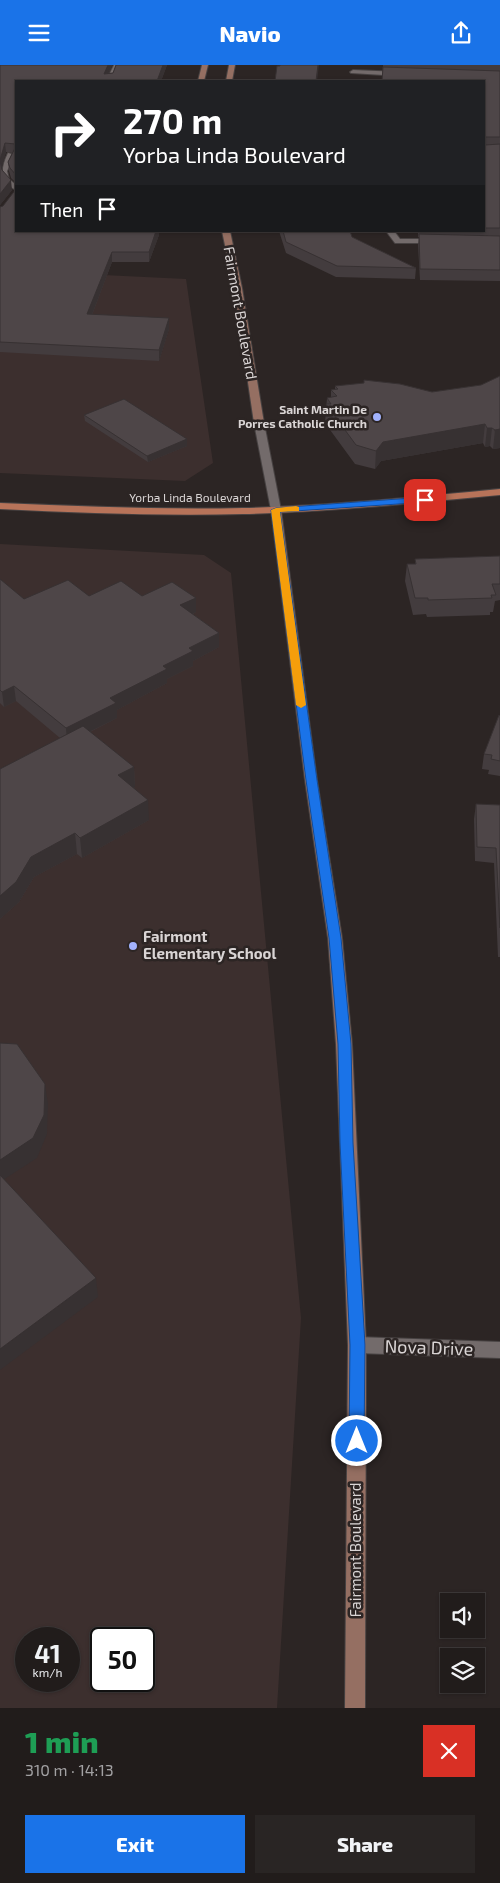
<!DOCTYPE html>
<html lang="en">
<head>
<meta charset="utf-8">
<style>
  :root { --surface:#211c1b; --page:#292524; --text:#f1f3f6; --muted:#a2a1a3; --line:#3e3a3a; --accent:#1a73e8 }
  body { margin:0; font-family:"Exo 2",sans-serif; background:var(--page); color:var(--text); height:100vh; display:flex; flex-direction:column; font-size:19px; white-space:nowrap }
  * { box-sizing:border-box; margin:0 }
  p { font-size:16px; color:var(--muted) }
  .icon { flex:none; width:28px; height:28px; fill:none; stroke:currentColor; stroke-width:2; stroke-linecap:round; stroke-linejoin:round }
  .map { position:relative; height:1643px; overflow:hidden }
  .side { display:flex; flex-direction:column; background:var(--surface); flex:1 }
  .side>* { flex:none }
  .hud { position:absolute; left:15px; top:15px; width:470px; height:152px; border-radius:0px; box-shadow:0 1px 4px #0004,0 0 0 1px var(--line); background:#202124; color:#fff; overflow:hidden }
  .fabs { position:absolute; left:440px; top:1528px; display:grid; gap:10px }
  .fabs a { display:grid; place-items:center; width:45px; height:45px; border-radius:0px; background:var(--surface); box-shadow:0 1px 4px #0004,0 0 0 1px var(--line); font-size:25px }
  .speed { position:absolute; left:15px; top:1562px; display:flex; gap:10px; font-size:25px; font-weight:700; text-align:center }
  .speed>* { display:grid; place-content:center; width:65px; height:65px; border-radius:50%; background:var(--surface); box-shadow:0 1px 4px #0004,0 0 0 1px var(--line); line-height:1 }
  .speed small { font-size:12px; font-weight:400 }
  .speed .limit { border:2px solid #111; border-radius:8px; background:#fff; color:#111 }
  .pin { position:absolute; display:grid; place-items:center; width:42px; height:42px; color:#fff; margin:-21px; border-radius:10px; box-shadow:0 2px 8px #0006 }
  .me { position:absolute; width:55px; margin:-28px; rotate:0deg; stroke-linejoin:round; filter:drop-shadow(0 0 4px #0008) }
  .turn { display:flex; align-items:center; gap:18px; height:105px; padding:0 25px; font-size:22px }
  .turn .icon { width:65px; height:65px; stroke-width:2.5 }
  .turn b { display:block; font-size:35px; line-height:42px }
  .then { display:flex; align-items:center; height:48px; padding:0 25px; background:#0003; gap:10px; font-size:19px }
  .round { display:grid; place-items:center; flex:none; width:52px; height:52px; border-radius:0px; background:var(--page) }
  .overview { display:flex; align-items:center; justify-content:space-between; height:85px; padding:0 25px }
  h1 { font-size:30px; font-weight:800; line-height:38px; color:#1e9e55 }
  .button { display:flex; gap:10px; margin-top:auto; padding:10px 25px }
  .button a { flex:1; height:58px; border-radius:0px; background:var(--accent); color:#fff; font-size:20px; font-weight:800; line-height:58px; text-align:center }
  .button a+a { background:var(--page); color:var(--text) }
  header { display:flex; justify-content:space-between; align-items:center; height:65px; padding:0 25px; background:var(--accent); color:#fff; font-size:22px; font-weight:800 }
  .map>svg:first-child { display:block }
  .built { fill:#3c2f2e; fill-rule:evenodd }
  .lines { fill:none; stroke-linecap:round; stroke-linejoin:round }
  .minor-casing { stroke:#474242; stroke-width:2 }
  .tertiary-casing { stroke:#474242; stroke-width:2 }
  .secondary-casing { stroke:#474242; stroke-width:2 }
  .primary-casing { stroke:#474242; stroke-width:2 }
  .minor { fill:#736b6b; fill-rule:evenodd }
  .tertiary { fill:#736b6b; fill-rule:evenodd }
  .secondary { fill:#956f62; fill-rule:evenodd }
  .primary { fill:#b77359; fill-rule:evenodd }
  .wall { fill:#433c3e }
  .shaded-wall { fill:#373132 }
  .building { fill:#4e4648; stroke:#373132 }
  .route { fill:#1a73e8; stroke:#114b97 }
  .slow { fill:#f59e0b }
  .poi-dot { fill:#a2b2fd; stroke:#2c2524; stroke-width:2 }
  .labels { text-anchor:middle; stroke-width:5; stroke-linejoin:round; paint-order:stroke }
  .far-poi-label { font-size:12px; font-weight:bold; fill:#dad5d5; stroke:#2c2524; text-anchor:end }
  .far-street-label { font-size:12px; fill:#dad5d5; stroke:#2c2524 }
  .street-label { font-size:15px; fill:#dad5d5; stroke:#2c2524 }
  .poi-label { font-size:15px; font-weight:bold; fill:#dad5d5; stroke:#2c2524; text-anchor:start }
  .near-street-label { font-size:18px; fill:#dad5d5; stroke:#2c2524 }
</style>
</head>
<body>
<header><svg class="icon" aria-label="menu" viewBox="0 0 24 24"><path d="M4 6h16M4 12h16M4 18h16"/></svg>Navio<svg class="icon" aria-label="share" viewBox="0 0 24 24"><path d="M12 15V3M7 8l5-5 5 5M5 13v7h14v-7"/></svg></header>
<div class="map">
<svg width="500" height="1643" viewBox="0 0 500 1643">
  <rect width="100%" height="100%" fill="#2c2524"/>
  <path class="built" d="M0,205l186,9 27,184 -28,18 -185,-8z
    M0,479l204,11 27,18 70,745 -24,390h-277zM26,1574h43v42h-43zM101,1574h43v42h-43z"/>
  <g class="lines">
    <defs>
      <path id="minor" d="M114,0h6l-8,16h-6z
        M353,5l47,2 3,2 -3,2 -49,-3 -1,-1z
        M8,88l7,2 -8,16 2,8 7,6v5c-16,-7 -16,-21 -8,-37z
        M386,166h8l6,8h37l4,2 -4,2h-42z
        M357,1272l143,5v16l-143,-5 -6,-2 -3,-6 3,-6z"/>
      <path id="tertiary" d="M259,355l5,3 17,87 -5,3 -5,-3 -17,-87z"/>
      <path id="secondary" d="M202,0h6l-4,16h-6z
        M229,0h6l-3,16h-6z
        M222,166h8l12,57 22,135 -5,3 -5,-3 -20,-135z
        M276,442l5,3 36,270 25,158 10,106 14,301 -1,363h-20l3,-363 -12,-301 -8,-106 -23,-158 -34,-270z"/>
      <path id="primary" d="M500,424v6c-86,8 -171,17 -257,19 -81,2 -162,-1 -243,-5v-6c81,3 162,7 243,5 86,-2 171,-11 257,-19z"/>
    </defs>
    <use href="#minor" class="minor-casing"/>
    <use href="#tertiary" class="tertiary-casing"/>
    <use href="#secondary" class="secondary-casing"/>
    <use href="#primary" class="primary-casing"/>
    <use href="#minor" class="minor"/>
    <use href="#tertiary" class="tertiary"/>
    <use href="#secondary" class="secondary"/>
    <use href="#primary" class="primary"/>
  </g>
  <path class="wall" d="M0,0h112l-3,8h4l3,-8h51l-6,16h-145v102l-5,-5 -2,-7 -1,-9 4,-9 -6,-1 -5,17 11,21 -12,15z
    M383,0h117v216l-80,-1 -2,-35 1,-8h-1v-6h66v-150h-102z
    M0,142l16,24h143v4l-10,27h-37l-20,53 77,14 -10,32 -159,-9z
    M279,166h71l2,6 64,31 -1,11 -79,-2 -50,-24z
    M481,320l19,63 -7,1 -3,-3 -5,1 -2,-4 -102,18 -6,8 -20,-5 -30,-41 2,-25 4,-1v-7l4,-1v-3l97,6z
    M84,350l103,24v7l-39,16 -63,-41z
    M500,491v44l-5,1 -2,11h-3v3l-63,2 -1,-3 -13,1 -8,-34 2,-17h8v-5z
    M0,514l24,20 65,-3h53l54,16 -3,2 26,19v14l-26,14v5l-26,13v4l-50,27v8l-27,14 44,35 1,20 -2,1 16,32 -67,38 -5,-4 -43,23 -15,25 -19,17v-150l60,-31 -44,-37 -12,6 -4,-4z
    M500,651v60l-12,-2 1,-4 -7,-1 2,-15z
    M476,739l24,1v152h-2l-4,-94 -19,-2 -1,-42z"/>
  <path class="shaded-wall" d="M108,0h4l-7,16 -1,-7z
    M163,0h4l-6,16h-4z
    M318,0h1l-2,16h-1z
    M5,78l1,9 -5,18 -1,-10z
    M11,115l1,10 -12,15v-11z
    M156,166h3v4l-10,27v-10z
    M112,187v10l-24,63 -1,-11z
    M169,253v11l-10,32v-11z
    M485,359l-2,19 -102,18 -6,8 1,-18 7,-9z
    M487,363h5l-2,18 -5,1z
    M500,364v19l-7,1 2,-19z
    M187,374v7l-39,16 -1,-6z
    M196,533v14l-15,8 -1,-15z
    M219,568v14l-26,14v5l-26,13v4l-50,27v8l-50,25 -1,-15 44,-30 53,-32 26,-18z
    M14,621l2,15 -12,6 -2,-15z
    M134,702l1,20 -16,8 -1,-20z
    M148,735l1,20 -67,38 -2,-20z
    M75,768l2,21 -43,23 -15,25 -19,17v-23l31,-39z
    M45,1019l3,20 -1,30 -10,24 -37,24v-22z
    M96,1213l2,19 -98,73v-21z"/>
  <path class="building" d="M0,0h108l-4,9 9,-1 3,-8h47l-6,16h-141v94l-6,-7 -2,-6 8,-16 -1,-2 -10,-1 -5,17z
    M280,0h38l-2,16h-41l2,-15h3z
    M383,2l117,4v66h-15l-1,1v-57h-102z
    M484,76l1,4 15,-1v84h-16z
    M0,96l2,9 9,10 -11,14z
    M16,124v42h140l-7,21h-37l-25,62 82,4 -10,32 -159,-8v-135l3,-1z
    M283,166h67l2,6 64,31 -79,-2 -51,-24z
    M419,169l81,2v34l-80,-1z
    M500,311v53l-5,1 -3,-2h-5l-2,-4 -102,18 -7,9 -20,-6 -30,-41h5l-4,-6 10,-2 -6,-6 7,-1 -3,-3 29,-3v-3l36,4 32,8 49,-7z
    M124,334l63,40 -40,17 -63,-41z
    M500,491v28h-8l4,11h-5l1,3 -64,2v-2h-13l-8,-34h9l-1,-5z
    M0,514l24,20 44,-19 21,16 32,-15 21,15 30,-14 24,16 -16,7 39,28 -30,15 4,3 -30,15 4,3 -57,29 6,5 -50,25 -52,-42 -12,6 -2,-2z
    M499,650l1,1v45l-9,-2 1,-4 -8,-1z
    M83,661l51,41 -16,8 30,25 -68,38 -5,-5 -44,24 -15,25 -16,14v-127z
    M476,739l24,1v123l-4,-80 -19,-1z
    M0,978l17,1 28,40 -1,31 -11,23 -33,22z
    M0,1110l96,103 -96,71z"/>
  <path class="route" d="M425,432l3,1v4l-148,10 37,268 24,158 10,106 2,99 12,202 -1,96 -2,5 -5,2 -6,-2 -2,-5 1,-96 -10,-202 -2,-99 -9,-106 -23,-158 -35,-270 5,-2z"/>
  <path class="slow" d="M296,441l3,1v4l-19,1 26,193 -5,3 -5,-3 -25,-195 5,-2z"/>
  <g class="poi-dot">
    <circle cx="377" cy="352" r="5"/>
    <circle cx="133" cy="881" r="5"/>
  </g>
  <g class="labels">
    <g class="far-poi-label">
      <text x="367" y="349">Saint Martin De<tspan x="367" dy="14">Porres Catholic Church</tspan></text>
    </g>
    <g class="far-street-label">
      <text x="190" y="437">Yorba Linda Boulevard</text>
    </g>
    <g class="street-label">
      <text transform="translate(240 248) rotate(80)" y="5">Fairmont Boulevard</text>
      <text transform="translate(356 1485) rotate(-90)" y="5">Fairmont Boulevard</text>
    </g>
    <g class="poi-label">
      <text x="143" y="877">Fairmont<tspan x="143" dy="17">Elementary School</tspan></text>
    </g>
    <g class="near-street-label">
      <text transform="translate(429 1283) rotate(2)" y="6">Nova Drive</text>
    </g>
  </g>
</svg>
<div class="fabs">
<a><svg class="icon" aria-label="sound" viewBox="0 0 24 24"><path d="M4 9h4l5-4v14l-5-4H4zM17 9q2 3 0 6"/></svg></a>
<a><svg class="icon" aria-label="layers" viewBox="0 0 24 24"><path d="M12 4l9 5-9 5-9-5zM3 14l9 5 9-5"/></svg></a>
</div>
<div class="speed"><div>41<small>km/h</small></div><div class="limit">50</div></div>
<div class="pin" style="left:425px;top:435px;background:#d93025"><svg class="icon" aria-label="arrive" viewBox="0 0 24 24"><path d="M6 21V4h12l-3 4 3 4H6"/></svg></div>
<svg class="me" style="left:357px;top:1376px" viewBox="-20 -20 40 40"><circle r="17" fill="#1a73e8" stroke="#fff" stroke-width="3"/><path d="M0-11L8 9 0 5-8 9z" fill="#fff"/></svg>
<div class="hud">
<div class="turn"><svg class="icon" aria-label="right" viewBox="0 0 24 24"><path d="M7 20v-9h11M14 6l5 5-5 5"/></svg><div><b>270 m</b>Yorba Linda Boulevard</div></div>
<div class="then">Then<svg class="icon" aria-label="arrive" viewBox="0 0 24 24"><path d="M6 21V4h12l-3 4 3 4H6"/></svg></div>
</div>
</div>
<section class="side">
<div class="overview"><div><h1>1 min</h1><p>310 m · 14:13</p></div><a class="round" style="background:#d93025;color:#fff"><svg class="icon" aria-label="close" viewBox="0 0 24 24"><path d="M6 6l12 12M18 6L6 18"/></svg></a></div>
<div class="button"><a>Exit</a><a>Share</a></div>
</section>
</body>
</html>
